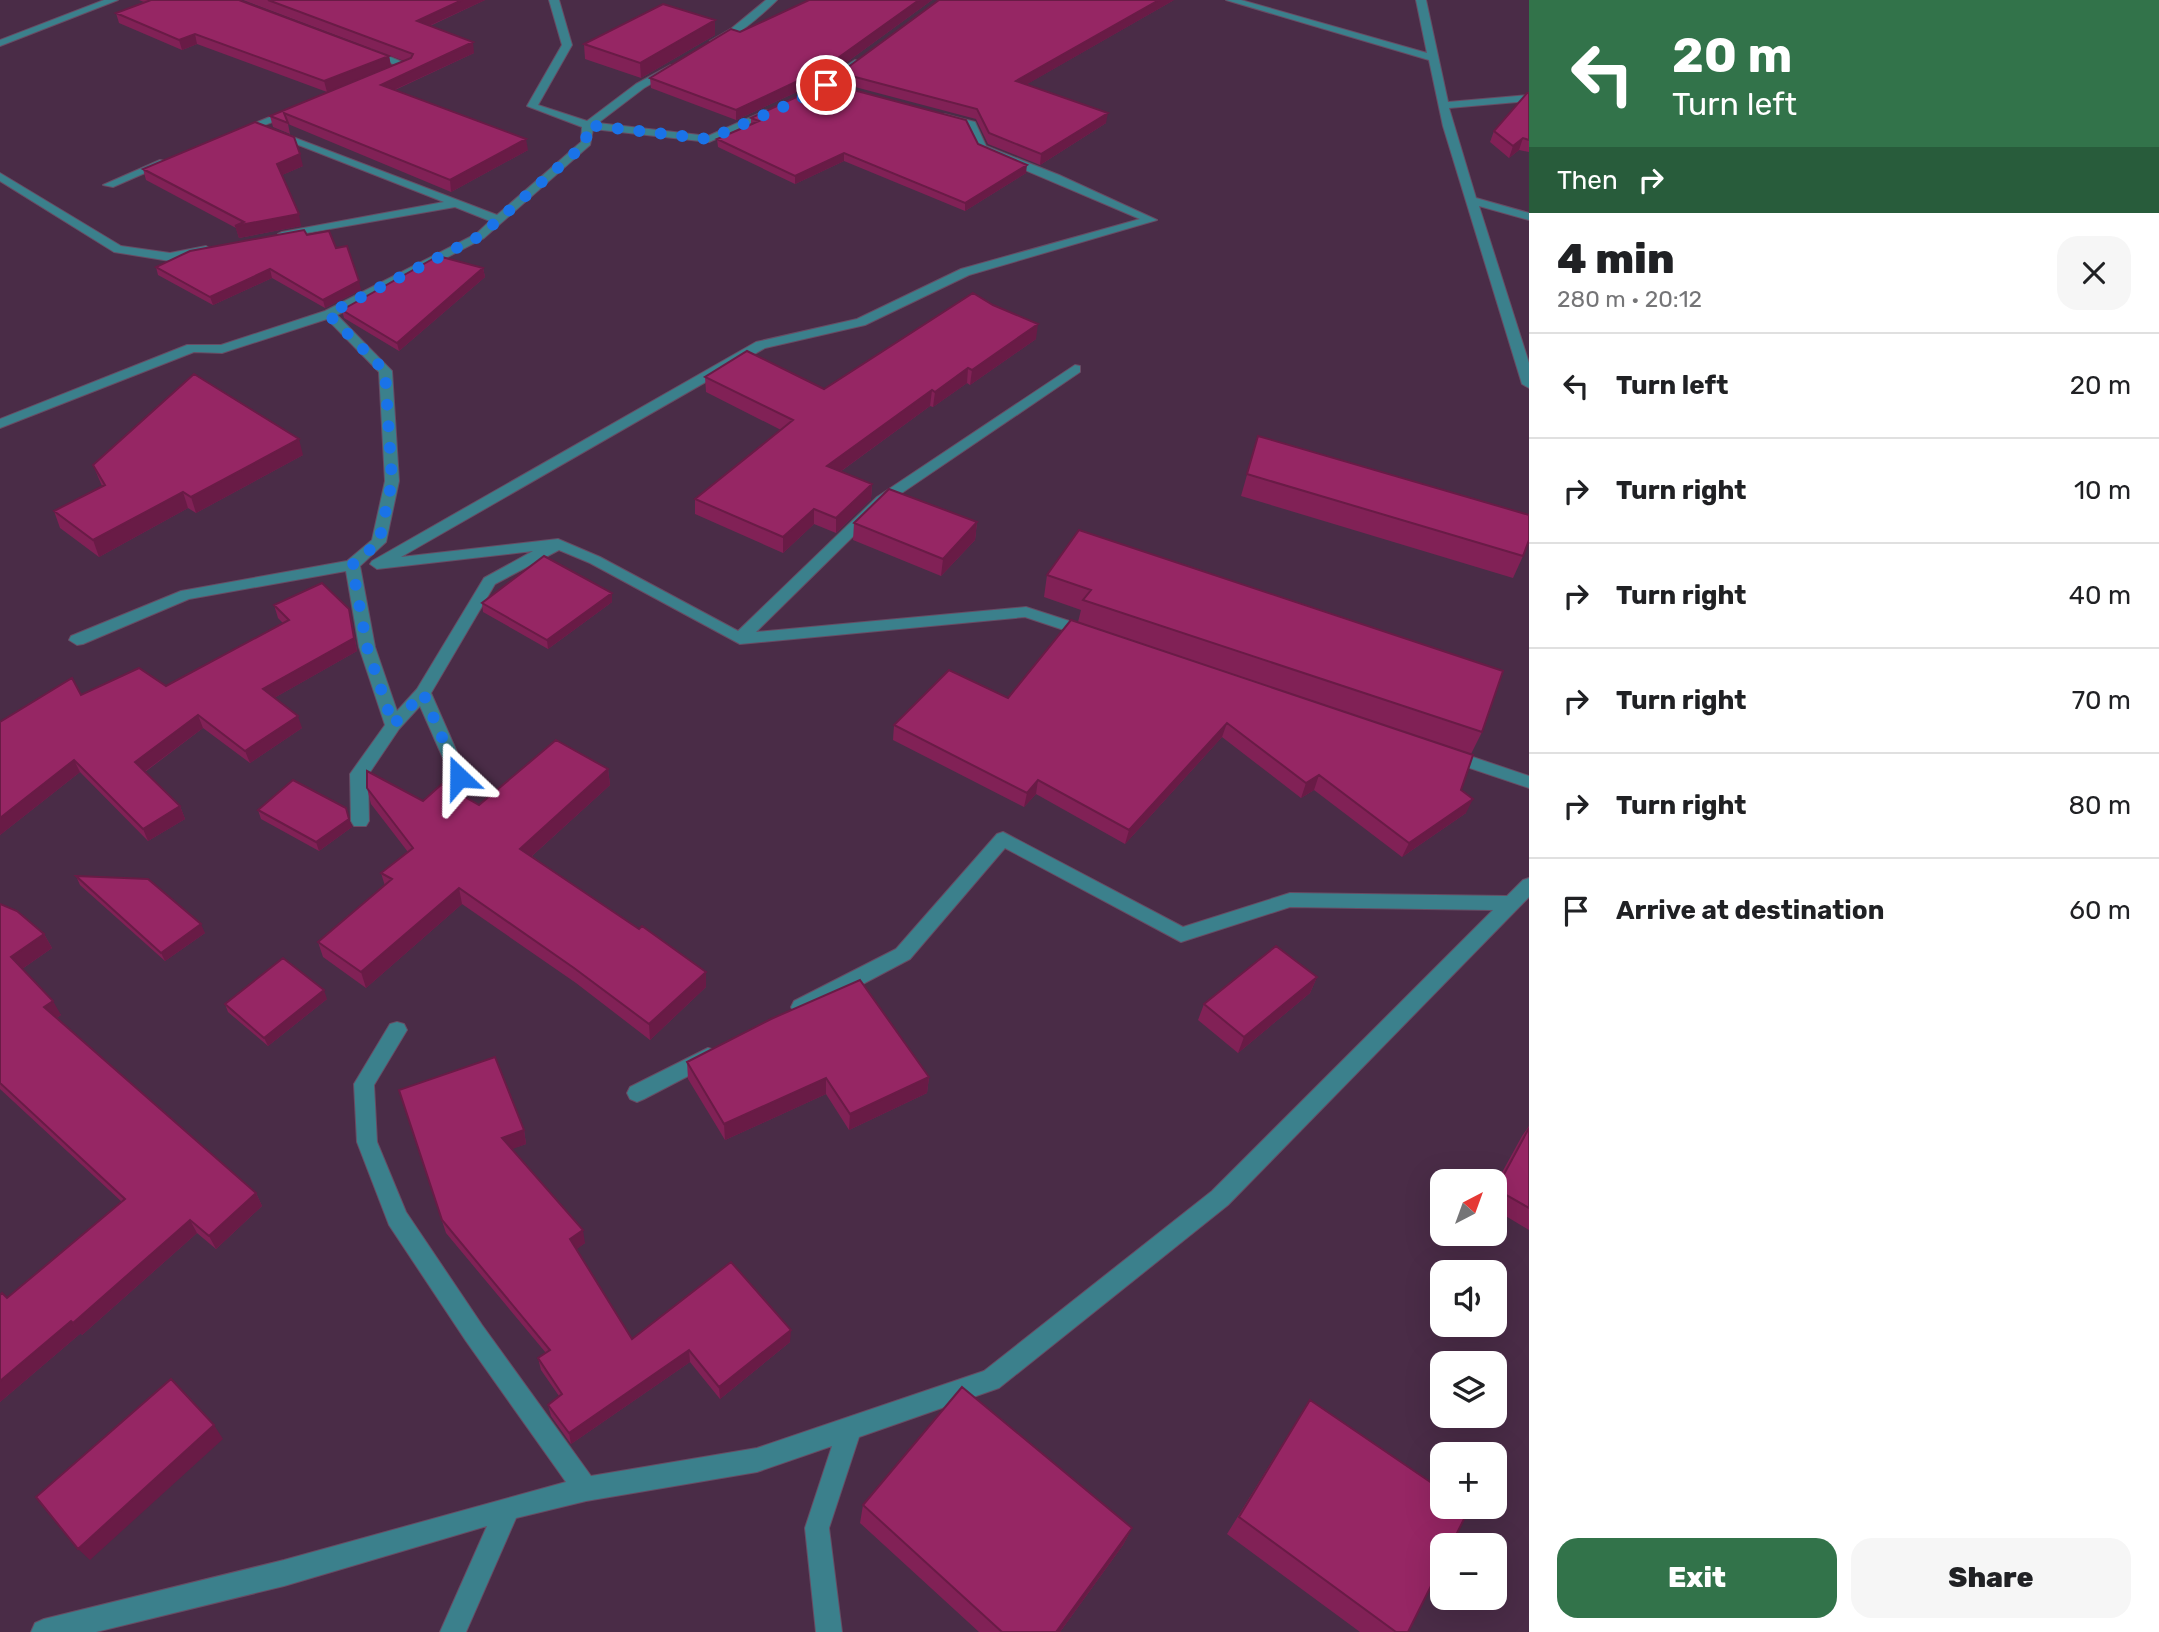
<!DOCTYPE html>
<html lang="en">
<head>
<meta charset="utf-8">
<style>
  :root { --surface:#fff; --page:#f6f6f6; --text:#202124; --muted:#757577; --line:#e0e0e0; --accent:#32734a }
  body { margin:0; font-family:Rubik,sans-serif; background:var(--page); color:var(--text); height:100vh; display:flex; flex-direction:column; font-size:26px; white-space:nowrap }
  * { box-sizing:border-box; margin:0 }
  p { font-size:23px; color:var(--muted) }
  .icon { flex:none; width:38px; height:38px; fill:none; stroke:currentColor; stroke-width:2; stroke-linecap:round; stroke-linejoin:round }
  .map { position:relative; flex:1; overflow:hidden }
  .sheet { display:flex; flex-direction:column; background:var(--surface); width:630px }
  .sheet>* { flex:none }
  .banner { background:#32734a; color:#fff; overflow:hidden }
  .needle { width:46px; rotate:41deg }
  .tools { position:absolute; left:1430px; top:1169px; display:grid; gap:14px }
  .tools a { display:grid; place-items:center; width:77px; height:77px; border-radius:14px; background:var(--surface); box-shadow:0 7px 28px #0002; font-size:35px }
  .pin { position:absolute; display:grid; place-items:center; width:60px; height:60px; color:#fff; margin:-30px; border:4px solid #fff; border-radius:50%; box-shadow:0 2px 7px #0007 }
  .me { position:absolute; width:77px; margin:-38px; rotate:337deg; stroke-linejoin:round; filter:drop-shadow(0 0 5px #0008) }
  .turn { display:flex; align-items:center; gap:24px; height:147px; padding:0 28px; font-size:32px }
  .turn .icon { width:91px; height:91px; stroke-width:2.5 }
  .turn b { display:block; font-size:49px; line-height:60px }
  .then { display:flex; align-items:center; height:66px; padding:0 28px; background:#0003; gap:14px; font-size:26px }
  .round { display:grid; place-items:center; flex:none; width:74px; height:74px; border-radius:21px; background:var(--page) }
  .head { display:flex; align-items:center; justify-content:space-between; height:119px; padding:0 28px }
  h1 { font-size:42px; font-weight:800; line-height:52px }
  .button { display:flex; gap:14px; margin-top:auto; padding:14px 28px }
  .button a { flex:1; height:80px; border-radius:21px; background:var(--accent); color:#fff; font-size:28px; font-weight:800; line-height:80px; text-align:center }
  .button a+a { background:var(--page); color:var(--text) }
  ul { padding:0; list-style:none }
  li { display:flex; align-items:center; gap:21px; height:105px; padding:0 28px; border-top:2px solid var(--line) }
  li div { flex:1 }
  li b { display:block; font-size:26px }
  li em { font-style:normal }
  main { display:flex; flex:1; min-height:0 }
  .map>svg:first-child { display:block }
  .lines { fill:none; stroke-linecap:round; stroke-linejoin:round }
  .minor-casing { stroke:#674c64; stroke-width:2 }
  .minor { fill:#3b808c; fill-rule:evenodd }
  .wall { fill:#812156 }
  .shaded-wall { fill:#691b46 }
  .building { fill:#962664; stroke:#691b46; stroke-width:2 }
  .route { stroke:#1a73e8; stroke-width:12; stroke-dasharray:0 21.6 }
</style>
</head>
<body>
<main>
<div class="map">
<svg width="1529" height="1632" viewBox="0 0 1529 1632">
  <rect width="100%" height="100%" fill="#4a2c47"/>
  <g class="lines">
    <defs>
      <path id="minor" d="M104,0h14l-118,46v-6z
        M549,0h10l13,45 -34,60 49,16 49,-37 35,-19 4,1v4l-31,18 -46,35 110,13 59,-26 9,2 -67,30 -116,-13 -3,16 -106,93 -147,77 55,56 7,110 -13,61 -26,24 15,81 22,64 20,-22 67,-111 49,-27 -156,18 -7,-5 2,-3 384,-219 101,-23 104,-50 179,-50 -162,-69 -11,-24 -27,-7 -1,-2 5,-3 31,8 11,24 73,29 98,45 -188,55 -104,50 -100,23 -364,209 157,-18 42,18 138,74 139,-134 198,-132 5,1v6l-193,131 -131,129 270,-25 68,22 2,4 -8,5 -63,-21 -285,27 -150,-81 -31,-13 -64,34 -64,109 37,84 -3,4h-12l-33,-75 -21,23 -31,46 1,46 -3,5h-12l-3,-5 -1,-47 35,-49 -26,-78 -13,-76 -157,28 -106,45 -6,1 -8,-5 2,-4 110,-45 166,-30 25,-21 13,-59 -6,-109 -52,-53 -105,34 -28,-1 -194,76v-9l187,-74h34l104,-34 151,-77 14,-13 -35,-14 -177,31v-4l4,-2 162,-30 -176,-69 9,-2 220,84 84,-73 1,-15 -55,-21 35,-61z
        M766,0h11c-13,13 -50,46 -67,45v-4l22,-13z
        M1226,0h15l186,53 -11,-53h10l22,102 81,-7v6l-80,7 27,90 53,15v7l-50,-14 50,157v25l-7,-4 -79,-258 -14,-66z
        M365,49h6l41,17 -13,7h-8v-4l7,-3 -33,-13z
        M855,60l9,2 -51,34h-8v-4z
        M294,107l5,3 -1,2 -56,22 -9,-2z
        M160,160l10,2 -57,25 -10,-2z
        M0,173l121,73 49,7 36,-7 6,4 -42,11 -56,-9 -114,-71z
        M1449,749l80,27v12l-86,-29 -2,-4z
        M1003,832l180,95 107,-34 217,3 16,-16 6,-2v19l-301,308 -229,183 -140,49 -30,91 13,104h-26l-11,-104 27,-82 -75,26 -171,29 -70,17 -50,114h-26l47,-106 -203,60 -188,46h-65l4,-9 9,-4 240,-59 282,-78 -100,-141 -77,-116 -32,-83 -3,-58 36,-60 7,-2 7,2 3,6 -33,55 3,57 29,70 76,113 109,151 166,-28 227,-77 228,-180 281,-281 -203,-3 -109,35 -176,-94 -95,111 -102,54 -7,2 -7,-2 -3,-6 3,-6 102,-52 101,-115z
        M708,1048l7,2 3,6 -3,6 -71,37 -7,3 -7,-3 -3,-6 3,-6z"/>
    </defs>
    <use href="#minor" class="minor-casing"/>
    <use href="#minor" class="minor"/>
  </g>
  <path class="wall" d="M139,0h100l150,56 2,10 -64,26 -130,-48 -15,6 -63,-27 -3,-10 28,-11z
    M243,0h242l-55,26 44,27 -79,37 133,60 -77,42 -163,-68 2,10 -17,-7 -3,-11 134,-55z
    M809,0h123l-111,81 -85,39 -85,-32 -1,-10 90,-46z
    M1174,0l-147,84 79,39 -66,42 -52,-21 -12,-25 -136,-36v-10z
    M715,35l-74,43 -56,-19 -1,-15z
    M1529,93v59l-10,-2 -10,8 -19,-16 4,-11z
    M751,118l227,26 48,29 -61,38 -121,-50 -49,23 -77,-37 -1,-8 34,-14z
    M303,166l-21,9 19,51 -62,12 -3,-10 -90,-48 -3,-11z
    M307,235l29,13 25,42 -36,18 -53,-30 -59,27 -55,-30 -2,-8z
    M483,268l2,9 -86,74 -55,-33 -2,-8z
    M1036,339l-66,46 -3,-2 -34,24 -3,-1 -90,66 32,12 -1,15 -35,34 -22,-9 -31,29 -88,-39v-15l86,-69 -75,-38 -1,-15 119,12z
    M1258,436l265,120 -10,22 -272,-82z
    M303,455l-107,58 -8,-5 -89,49 -39,-29 -6,-17 48,-25 -9,-21z
    M977,522l-2,18 -34,36 -88,-36 1,-17z
    M1079,530l403,202 -11,22 -393,-132 3,-12 -37,-13 3,-22z
    M612,593v9l-64,47 -65,-37 -1,-9z
    M274,605l78,17 5,29 -83,47 28,30 -52,35 -47,-35 -58,44 35,34 5,13 -37,22 -68,-69 -80,63v-113l81,-27 85,-9 117,-63 -5,-5z
    M1071,620l390,170 5,23 -64,44 -88,-67 -13,8 -79,-61 -97,107 -89,-50 -12,13 -131,-67 1,-15 114,-27z
    M608,769l2,16 -78,71 174,131 -56,53 -74,-57 -114,-79 -96,84 -43,-31 -5,-15 67,-56 -4,-13 27,-21 -37,-48 -4,-16 56,13 56,4z
    M258,810l94,17 -33,24 -58,-32z
    M76,876l129,57 -40,28 -85,-76z
    M0,904l44,30 8,14 -30,21 39,46 -5,3 200,175 6,13 -46,43 -19,-16 -115,102 -1,-2 -81,69v-107l7,3 115,-96 -122,-113z
    M1317,977l-7,16 -72,60 -40,-33 6,-16z
    M327,999l-59,47 -40,-34 -3,-8z
    M687,1062l242,15 -2,16 -78,37 -23,-36 -101,46 -37,-61z
    M399,1090l125,40 2,14 -15,5 74,94 -9,6 56,90 158,3 -70,57 -30,-37 -119,82 -20,-28 -3,-11 11,-9 -18,-26 -3,-12 8,-5 -100,-120z
    M1529,1126v104l-35,-21v-22l28,-51z
    M1310,1400l98,232h-48l-133,-98z
    M863,1505l269,23 -9,17 -63,87h-81l-119,-109z"/>
  <path class="shaded-wall" d="M462,0h23l-67,31 -1,-10z
    M919,0h13l-111,81 -85,39v-10z
    M1159,0h15l-159,91 1,-10z
    M715,20v15l-74,43 -1,-15z
    M195,34l2,10 -15,6 -3,-10z
    M473,42l1,11 -91,42 -2,-10z
    M389,56l2,10 -64,26 -3,-11z
    M1108,113l-2,10 -66,42 1,-11z
    M1523,138l-4,12 -10,8 4,-12z
    M526,139l2,11 -77,42 -1,-12z
    M844,153v8l-49,23v-8z
    M300,154l3,12 -23,10 -3,-12z
    M1027,165l-1,8 -61,38v-8z
    M299,214l2,12 -62,12 -4,-12z
    M483,268l2,9 -86,74 -2,-8z
    M270,269l2,9 -59,27 -3,-8z
    M359,281l2,9 -36,18 -2,-8z
    M1038,324l-2,15 -66,46 2,-15z
    M968,368l-1,15 -34,24 2,-15z
    M932,390l-2,16 -104,76 1,-16z
    M299,439l4,16 -107,58 -5,-16z
    M872,484l-1,15 -35,34v-15z
    M183,492l5,16 -89,49 -6,-17z
    M814,509v15l-31,29v-16z
    M977,522l-2,18 -34,36 2,-17z
    M612,593v9l-64,47 -1,-9z
    M349,609l8,42 -90,51 -4,-13z
    M198,715l5,13 -63,47 -5,-13z
    M298,716l4,12 -52,35 -5,-12z
    M1227,723l-5,14 -97,107 4,-14z
    M74,760l6,12 -80,63v-17z
    M608,769l2,16 -87,79 -3,-15z
    M1319,775l-5,15 -13,8 5,-15z
    M1038,780l-2,14 -12,13 3,-14z
    M1473,799l-7,14 -64,44 7,-14z
    M180,806l5,13 -37,22 -5,-12z
    M349,819l3,8 -33,24 -3,-9z
    M459,888l3,16 -96,84 -5,-16z
    M201,924l4,9 -40,28 -4,-8z
    M44,934l8,14 -33,23 -8,-14z
    M706,972v15l-56,53 -1,-16z
    M1317,977l-7,16 -72,60 6,-16z
    M324,990l3,9 -59,47 -4,-8z
    M53,1001l8,14 -9,6 -8,-14z
    M929,1077l-2,16 -78,37 1,-16z
    M826,1078v16l-101,46 -1,-16z
    M524,1130l2,14 -21,8 -3,-14z
    M256,1193l6,13 -46,43 -7,-13z
    M190,1220l7,13 -115,102 -9,-12z
    M583,1230l2,13 -12,9 -3,-13z
    M71,1321l10,12 -81,69v-21z
    M791,1330l-1,12 -70,57 -1,-12z
    M689,1350l1,12 -119,82 -2,-11z
    M214,1425l9,14 -133,121 -12,-11z
    M1132,1528l-9,17 -63,87h-4z"/>
  <path class="building" d="M151,0h88l150,56 -65,25 -129,-47 -16,6 -63,-27z
    M268,0h194l-45,21 56,21 -92,43 145,54 -76,41 -166,-67 4,10 -18,-7 141,-58 2,-4z
    M809,0h110l-98,70 -85,40 -86,-32 81,-49 9,3z
    M939,0h220l-143,81 92,32 -67,41 -52,-21 -12,-24 -137,-36z
    M663,4l52,16 -75,43 -56,-19z
    M827,83l139,37 12,24 49,21 -62,38 -121,-50 -49,23 -78,-37 42,-18 -8,-3z
    M1527,93h2v47l-6,-2 -10,8 -19,-15z
    M255,122l39,15 6,17 -23,10 22,50 -64,12 9,-4 -101,-53z
    M304,230l3,5 22,-4 7,17 11,-2 12,35 -36,19 -53,-31 -60,28 -54,-30 34,-16z
    M438,256l45,12 -86,75 -55,-33z
    M973,293l20,12 45,19 -66,46 -4,-2 -33,24 -3,-2 -105,76 45,18 -36,34 -22,-9 -31,28 -88,-38 98,-79 -88,-43 42,-26 77,38z
    M194,374l105,65 -108,58 -8,-5 -90,48 -39,-29 51,-26 -12,-20z
    M1258,436l271,79v25l-6,16 -276,-82z
    M889,489l88,33 -34,37 -89,-36z
    M1079,530l424,141 -21,61 -399,-132 8,-10 -44,-15z
    M544,556l68,37 -65,47 -65,-37z
    M322,583l27,26 5,29 -91,51 35,27 -53,35 -47,-36 -63,47 45,44 -37,23 -69,-69 -74,58v-96l72,-44 9,17 58,-27 27,18 123,-66 -15,-15z
    M1071,620l402,135 -12,35 12,9 -64,44 -90,-68 -13,8 -79,-60 -98,107 -91,-50 -11,13 -133,-68 55,-55 59,28z
    M556,740l52,29 -88,80 119,80 3,-3 64,46 -57,52 -75,-56 -115,-80 -98,84 -43,-30 74,-63 -11,-6 32,-25 -46,-60v-17l56,30 19,-17 37,21z
    M293,780l53,28 3,11 -33,23 -58,-32z
    M76,876l72,3 53,45 -40,29z
    M0,904l17,7 27,23 -33,23 42,44 -9,6 212,186 -47,43 -19,-16 -117,103 -2,-2 -71,60v-86l2,-2 5,5 118,-99 -125,-116z
    M1276,946l41,31 -73,60 -40,-33z
    M283,958l41,32 -60,48 -39,-34z
    M860,980l69,97 -79,37 -24,-36 -102,46 -37,-62 84,-43z
    M495,1057l29,73 -22,8 81,92 -13,9 62,100 99,-77 60,68 -72,57 -30,-37 -120,83 -21,-28 14,-11 -24,-36 12,-8 -108,-130 -43,-130z
    M1529,1128v80l-33,-19z
    M171,1379l43,46 -136,124 -42,-52z
    M962,1387l170,141 -76,104h-54l-139,-127z
    M1310,1400l132,90v17h24l3,2 -18,36h-9v19l-34,68h-12l-157,-115z"/>
  <g class="lines">
    <path class="route" d="M459,777l-36,-84 -30,32 -26,-78 -15,-82 27,-23 13,-61 -7,-110 -57,-57 152,-78 106,-93 1,-18 122,14 85,-37 32,-17"/>
  </g>
</svg>
<div class="tools">
<a><svg class="needle" viewBox="-14 -14 28 28"><path d="M0-13l5 13h-10z" fill="#e53935"/><path d="M0 13l5-13h-10z" fill="#757577"/></svg></a>
<a><svg class="icon" aria-label="sound" viewBox="0 0 24 24"><path d="M4 9h4l5-4v14l-5-4H4zM17 9q2 3 0 6"/></svg></a>
<a><svg class="icon" aria-label="layers" viewBox="0 0 24 24"><path d="M12 4l9 5-9 5-9-5zM3 14l9 5 9-5"/></svg></a>
<a>+</a>
<a>−</a>
</div>
<div class="pin" style="left:826px;top:85px;background:#d93025"><svg class="icon" aria-label="arrive" viewBox="0 0 24 24"><path d="M6 21V4h12l-3 4 3 4H6"/></svg></div>
<svg class="me" style="left:459px;top:777px" viewBox="-20 -20 40 40"><path d="M0-17L14 15 0 8-14 15z" fill="#1a73e8" stroke="#fff" stroke-width="4"/></svg>
</div>
<section class="sheet">
<div class="banner">
<div class="turn"><svg class="icon" aria-label="left" viewBox="0 0 24 24"><path d="M17 20v-9H6M10 6l-5 5 5 5"/></svg><div><b>20 m</b>Turn left</div></div>
<div class="then">Then<svg class="icon" aria-label="right" viewBox="0 0 24 24"><path d="M7 20v-9h11M14 6l5 5-5 5"/></svg></div>
</div>
<div class="head"><div><h1>4 min</h1><p>280 m · 20:12</p></div><a class="round"><svg class="icon" aria-label="close" viewBox="0 0 24 24"><path d="M6 6l12 12M18 6L6 18"/></svg></a></div>
<ul>
<li><svg class="icon" aria-label="left" viewBox="0 0 24 24"><path d="M17 20v-9H6M10 6l-5 5 5 5"/></svg><div><b>Turn left</b></div><em>20 m</em></li>
<li><svg class="icon" aria-label="right" viewBox="0 0 24 24"><path d="M7 20v-9h11M14 6l5 5-5 5"/></svg><div><b>Turn right</b></div><em>10 m</em></li>
<li><svg class="icon" aria-label="right" viewBox="0 0 24 24"><path d="M7 20v-9h11M14 6l5 5-5 5"/></svg><div><b>Turn right</b></div><em>40 m</em></li>
<li><svg class="icon" aria-label="right" viewBox="0 0 24 24"><path d="M7 20v-9h11M14 6l5 5-5 5"/></svg><div><b>Turn right</b></div><em>70 m</em></li>
<li><svg class="icon" aria-label="right" viewBox="0 0 24 24"><path d="M7 20v-9h11M14 6l5 5-5 5"/></svg><div><b>Turn right</b></div><em>80 m</em></li>
<li><svg class="icon" aria-label="arrive" viewBox="0 0 24 24"><path d="M6 21V4h12l-3 4 3 4H6"/></svg><div><b>Arrive at destination</b></div><em>60 m</em></li>
</ul>
<div class="button"><a>Exit</a><a>Share</a></div>
</section>
</main>
</body>
</html>
